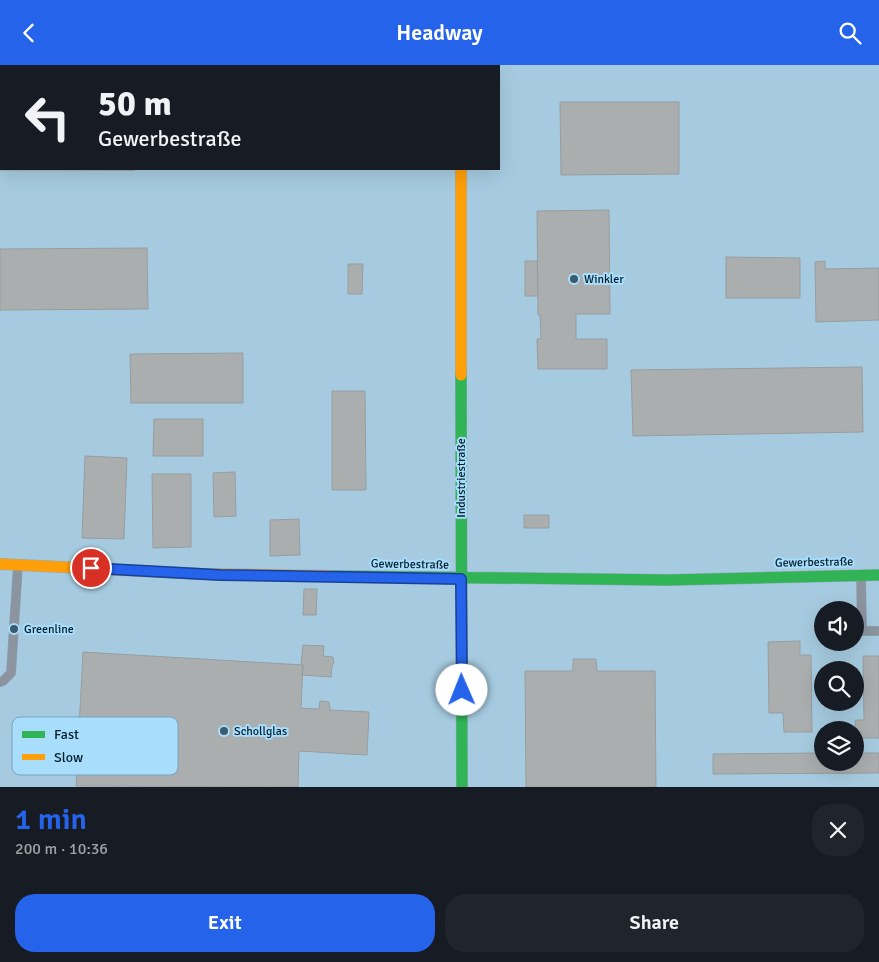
<!DOCTYPE html>
<html lang="en">
<head>
<meta charset="utf-8">
<style>
  :root { --surface:#171b24; --page:#20242c; --text:#f1f3f6; --muted:#9ea1a6; --accent:#2563eb }
  body { margin:0; font-family:Signika,sans-serif; background:var(--page); color:var(--text); height:100vh; display:flex; flex-direction:column; font-size:19px; white-space:nowrap }
  * { box-sizing:border-box; margin:0 }
  p { font-size:16px; color:var(--muted) }
  .icon { flex:none; width:28px; height:28px; fill:none; stroke:currentColor; stroke-width:2; stroke-linecap:round; stroke-linejoin:round }
  .map { position:relative; height:722px; overflow:hidden }
  .side { display:flex; flex-direction:column; background:var(--surface); flex:1 }
  .side>* { flex:none }
  .hud { position:absolute; left:0px; top:0px; width:500px; height:105px; box-shadow:0 5px 20px #0002; background:#171b24; color:var(--text); overflow:hidden }
  .fabs { position:absolute; left:814px; top:536px; display:grid; gap:10px }
  .fabs a { display:grid; place-items:center; width:50px; height:50px; border-radius:50%; background:var(--surface); box-shadow:0 5px 20px #0002; font-size:25px }
  .pin { position:absolute; display:grid; place-items:center; width:42px; height:42px; color:#fff; margin:-21px; border:2px solid #fff; border-radius:50%; box-shadow:0 1px 5px #0007 }
  .me { position:absolute; width:55px; margin:-28px; rotate:359deg; stroke-linejoin:round; filter:drop-shadow(0 0 4px #0008) }
  .turn { display:flex; align-items:center; gap:18px; height:105px; padding:0 15px; font-size:22px }
  .turn .icon { width:65px; height:65px; stroke-width:2.5 }
  .turn b { display:block; font-size:35px; line-height:42px }
  .round { display:grid; place-items:center; flex:none; width:52px; height:52px; border-radius:20px; background:var(--page) }
  .head { display:flex; align-items:center; justify-content:space-between; height:85px; padding:0 15px }
  h1 { font-size:30px; font-weight:600; line-height:38px; color:var(--accent) }
  .action { display:flex; gap:10px; margin-top:auto; padding:10px 15px }
  .action a { flex:1; height:58px; border-radius:20px; background:var(--accent); color:#fff; font-size:20px; font-weight:600; line-height:58px; text-align:center }
  .action a+a { background:var(--page); color:var(--text) }
  header { display:flex; justify-content:space-between; align-items:center; height:65px; padding:0 15px; background:var(--accent); color:#fff; font-size:22px; font-weight:600 }
  .map>svg:first-child { display:block }
  .building { fill:#aaaeae; stroke:#979da0 }
  .lines { fill:none; stroke-linecap:round; stroke-linejoin:round }
  .lane-casing { stroke:#8eaabb; stroke-width:10 }
  .street-casing { stroke:#8eaabb; stroke-width:18 }
  .fast-casing { stroke:#8eaabb; stroke-width:12 }
  .slow-casing { stroke:#8eaabb; stroke-width:12 }
  .lane { stroke:#8c949f; stroke-width:9 }
  .street { stroke:#8c949f; stroke-width:16 }
  .fast { stroke:#30b455; stroke-width:11 }
  .slow { stroke:#ff9f0a; stroke-width:11 }
  .route-casing { stroke:#184099; stroke-width:12 }
  .route { stroke:#2563eb; stroke-width:9 }
  .poi-dot { fill:#3c5b6c; stroke:#a8ddfc; stroke-width:2 }
  .labels { text-anchor:middle; stroke-width:4; stroke-linejoin:round; paint-order:stroke }
  .poi-label { font-size:12px; fill:#031f2d; stroke:#a8ddfc; text-anchor:start }
  .street-label { font-size:12px; fill:#031f2d; stroke:#a8ddfc }
  .key { fill:#a8ddfc; stroke:#76a4be; stroke-width:1 }
  .key-label { font-size:14px; fill:#031f2d }
</style>
</head>
<body>
<header><svg class="icon" aria-label="back" viewBox="0 0 24 24"><path d="M15 5l-7 7 7 7"/></svg>Headway<svg class="icon" aria-label="search" viewBox="0 0 24 24"><circle cx="10" cy="10" r="6"/><path d="M15 15l6 6"/></svg></header>
<div class="map">
<svg width="879" height="722" viewBox="0 0 879 722">
  <rect width="100%" height="100%" fill="#a6cbe0"/>
  <path class="building" d="M0,0h134v1h-133v103l134,1h-135z
    M176,0h45v1h-45z
    M560,37h119v72l-118,1z
    M609,145l1,104h-34v25h31v30h-69l-1,-30h4l-1,-24h-2l-1,-104z
    M147,183l1,61 -148,1v-61z
    M726,192l74,1v40h-74z
    M525,196h12l1,35h-13z
    M825,196v8l54,-1v52l-63,2 -1,-60z
    M348,199h15l-1,30h-14z
    M243,288v50h-112l-1,-49z
    M862,302l1,65 -230,4 -2,-66z
    M332,326h33l1,99h-34z
    M154,354h49v37h-50z
    M85,391l42,2 -3,81 -42,-1z
    M235,407l1,44 -22,1 -1,-44z
    M152,409h39v73l-38,1z
    M524,450h25v13h-25z
    M299,454l1,36 -30,1v-36z
    M304,524h13l-1,26h-13z
    M800,576v14h11l1,77h-28l-1,-19h-14l-1,-71z
    M303,580l21,1 -1,10 10,1 1,5 -2,4 -1,11 -29,-2 1,-10h-2z
    M83,587l220,13 -2,43 18,1 1,-8 9,1 1,8 39,2 -2,43 -68,-4 -1,36 -222,-1z
    M863,591h16v82h-23l-1,-18h9z
    M573,594h23l1,12h58l1,116h-130l-1,-116h48z
    M822,688v10h33v-10h24v20l-166,1v-20z"/>
  <g class="lines">
    <defs>
      <path id="lane" d="M861,510l1,56h17
        M0,617l3,-1 8,-8 7,-108"/>
      <path id="street" d="M460,0v1"/>
      <path id="fast" d="M461,310l1,412
        M331,511l337,4 211,-5"/>
      <path id="slow" d="M461,104v206
        M0,499l203,10 128,2"/>
    </defs>
    <use href="#lane" class="lane-casing"/>
    <use href="#street" class="street-casing"/>
    <use href="#fast" class="fast-casing"/>
    <use href="#slow" class="slow-casing"/>
    <use href="#lane" class="lane"/>
    <use href="#street" class="street"/>
    <use href="#fast" class="fast"/>
    <use href="#slow" class="slow"/>
  </g>
  <g class="lines">
    <defs>
      <path id="route" d="M91,503l129,7 241,4 1,111"/>
    </defs>
    <use href="#route" class="route-casing"/>
    <use href="#route" class="route"/>
  </g>
  <g class="poi-dot">
    <circle cx="574" cy="214" r="5"/>
    <circle cx="14" cy="564" r="5"/>
    <circle cx="224" cy="666" r="5"/>
  </g>
  <g class="labels">
    <g class="poi-label">
      <text x="584" y="218">Winkler</text>
      <text x="24" y="568">Greenline</text>
      <text x="234" y="670">Schollglas</text>
    </g>
    <g class="street-label">
      <text transform="translate(461 413) rotate(-90)" y="4">Industriestraße</text>
      <text transform="translate(814 497) rotate(-1)" y="4">Gewerbestraße</text>
      <text transform="translate(410 499) rotate(1)" y="4">Gewerbestraße</text>
    </g>
  </g>
  <rect x="12" y="652" width="166" height="58" rx="8" class="key"/>
  <rect x="22" y="666" width="23" height="7" fill="#30b455"/>
  <rect x="22" y="689" width="23" height="6" fill="#ff9f0a"/>
  <g class="key-label">
    <text x="54" y="674">Fast</text>
    <text x="54" y="697">Slow</text>
  </g>
</svg>
<div class="fabs">
<a><svg class="icon" aria-label="sound" viewBox="0 0 24 24"><path d="M4 9h4l5-4v14l-5-4H4zM17 9q2 3 0 6"/></svg></a>
<a><svg class="icon" aria-label="search" viewBox="0 0 24 24"><circle cx="10" cy="10" r="6"/><path d="M15 15l6 6"/></svg></a>
<a><svg class="icon" aria-label="layers" viewBox="0 0 24 24"><path d="M12 4l9 5-9 5-9-5zM3 14l9 5 9-5"/></svg></a>
</div>
<div class="pin" style="left:91px;top:503px;background:#d93025"><svg class="icon" aria-label="arrive" viewBox="0 0 24 24"><path d="M6 21V4h12l-3 4 3 4H6"/></svg></div>
<svg class="me" style="left:462px;top:625px" viewBox="-20 -20 40 40"><circle r="19" fill="#fff"/><path d="M0-13L10 11 0 6-10 11z" fill="#2563eb"/></svg>
<div class="hud">
<div class="turn"><svg class="icon" aria-label="left" viewBox="0 0 24 24"><path d="M17 20v-9H6M10 6l-5 5 5 5"/></svg><div><b>50 m</b>Gewerbestraße</div></div>
</div>
</div>
<section class="side">
<div class="head"><div><h1>1 min</h1><p>200 m · 10:36</p></div><a class="round"><svg class="icon" aria-label="close" viewBox="0 0 24 24"><path d="M6 6l12 12M18 6L6 18"/></svg></a></div>
<div class="action"><a>Exit</a><a>Share</a></div>
</section>
</body>
</html>
